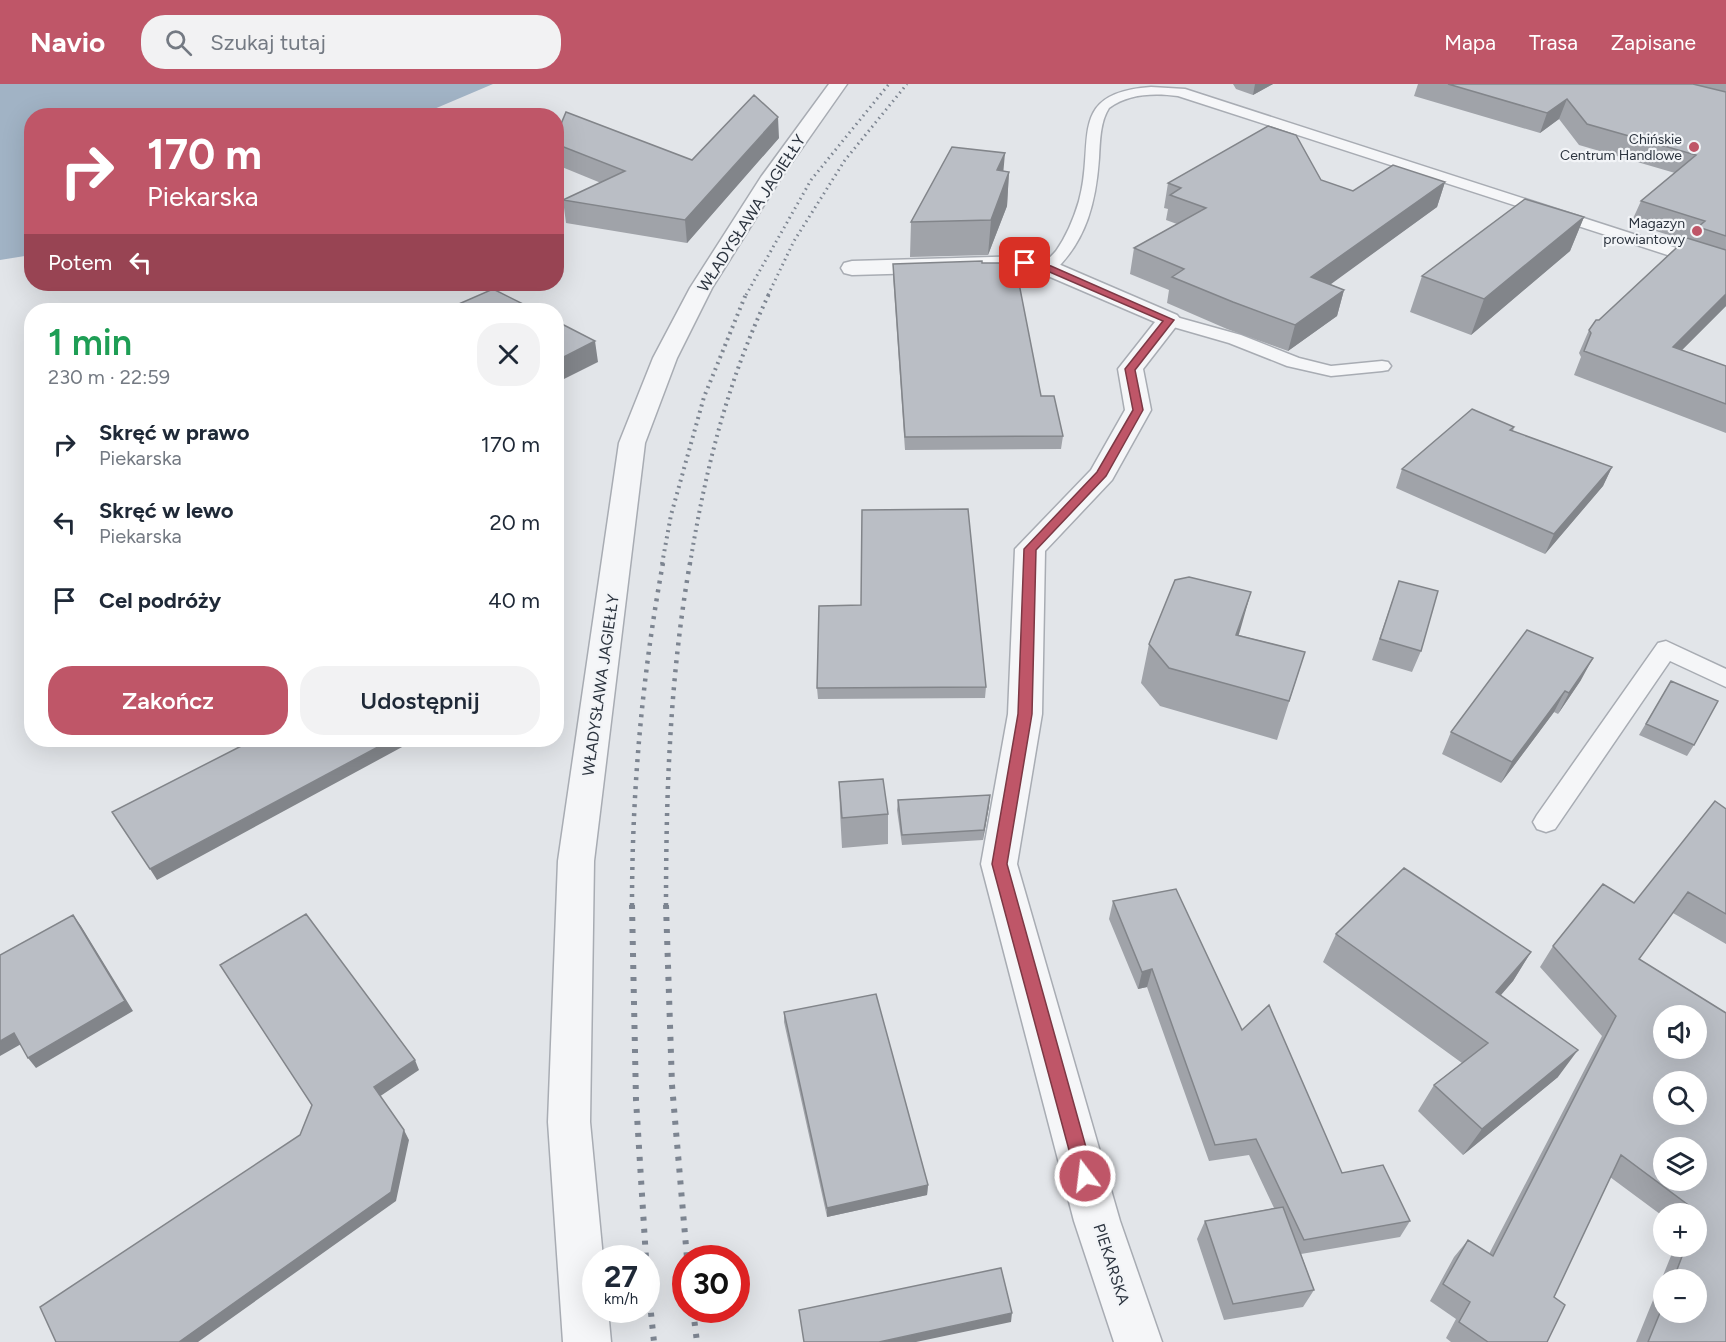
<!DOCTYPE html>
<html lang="pl">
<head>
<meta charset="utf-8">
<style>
  :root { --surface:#fff; --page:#f2f2f3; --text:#1f2937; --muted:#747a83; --accent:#bf5668 }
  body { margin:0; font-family:Figtree,sans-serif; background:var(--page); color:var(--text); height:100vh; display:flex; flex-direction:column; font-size:22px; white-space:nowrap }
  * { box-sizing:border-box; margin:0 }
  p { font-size:20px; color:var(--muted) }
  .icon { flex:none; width:33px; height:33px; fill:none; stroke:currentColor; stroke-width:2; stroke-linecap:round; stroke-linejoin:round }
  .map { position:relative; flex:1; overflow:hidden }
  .sheet { position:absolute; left:24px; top:219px; width:540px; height:444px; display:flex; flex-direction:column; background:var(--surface); border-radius:24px; box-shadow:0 6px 24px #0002 }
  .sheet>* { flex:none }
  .top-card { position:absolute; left:24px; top:24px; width:540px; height:183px; border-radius:24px; box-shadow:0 6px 24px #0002; background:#bf5668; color:#fff; overflow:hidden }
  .fabs { position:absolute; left:1653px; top:921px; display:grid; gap:12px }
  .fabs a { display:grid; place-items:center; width:54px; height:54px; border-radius:50%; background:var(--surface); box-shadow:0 6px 24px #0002; font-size:30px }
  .speed { position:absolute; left:582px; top:1161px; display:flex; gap:12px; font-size:30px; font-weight:700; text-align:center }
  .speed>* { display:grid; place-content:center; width:78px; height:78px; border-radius:50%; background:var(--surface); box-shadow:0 6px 24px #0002; line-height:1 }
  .speed small { font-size:15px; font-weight:400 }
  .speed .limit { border:9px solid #d22; background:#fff; color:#111 }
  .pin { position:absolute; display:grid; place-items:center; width:51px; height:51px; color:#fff; margin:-26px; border-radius:12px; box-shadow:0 3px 9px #0006 }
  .me { position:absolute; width:66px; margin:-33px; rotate:345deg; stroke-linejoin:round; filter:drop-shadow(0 0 4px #0008) }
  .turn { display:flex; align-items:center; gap:21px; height:126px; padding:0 24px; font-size:27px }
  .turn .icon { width:78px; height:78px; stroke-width:2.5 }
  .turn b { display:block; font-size:42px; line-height:51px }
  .then { display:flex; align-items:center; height:57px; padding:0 24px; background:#0003; gap:12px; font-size:22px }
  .round { display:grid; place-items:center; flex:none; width:63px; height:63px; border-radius:24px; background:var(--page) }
  .head { display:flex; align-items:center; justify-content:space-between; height:102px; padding:0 24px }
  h1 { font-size:36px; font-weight:600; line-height:45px; color:#1e9e55 }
  .cta { display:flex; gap:12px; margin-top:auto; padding:12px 24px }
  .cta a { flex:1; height:69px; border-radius:24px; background:var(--accent); color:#fff; font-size:24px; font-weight:600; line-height:69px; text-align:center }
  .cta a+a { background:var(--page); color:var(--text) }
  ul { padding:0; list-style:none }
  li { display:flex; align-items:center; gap:18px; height:78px; padding:0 24px }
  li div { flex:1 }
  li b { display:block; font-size:22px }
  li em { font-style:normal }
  header { display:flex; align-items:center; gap:36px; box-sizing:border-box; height:84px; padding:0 30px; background:var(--accent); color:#fff }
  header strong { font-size:28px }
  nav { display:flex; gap:33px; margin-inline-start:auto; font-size:21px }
  .search { width:420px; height:54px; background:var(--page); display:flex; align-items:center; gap:15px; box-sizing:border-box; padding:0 21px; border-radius:24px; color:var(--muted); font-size:22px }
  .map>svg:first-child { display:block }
  .water { fill:#a1b3c5 }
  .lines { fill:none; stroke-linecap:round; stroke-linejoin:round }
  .service-casing { stroke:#a8acb3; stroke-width:3 }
  .minor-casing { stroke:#a8acb3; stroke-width:3 }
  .service { fill:#f5f6f8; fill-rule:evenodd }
  .minor { fill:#f5f6f8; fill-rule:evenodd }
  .rail-far3 { stroke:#7d8591; stroke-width:3; stroke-dasharray:1.5 4; stroke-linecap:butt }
  .rail-far2 { stroke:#7d8591; stroke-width:4; stroke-dasharray:2 4.5; stroke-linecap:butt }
  .rail-far1 { stroke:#7d8591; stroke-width:4.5; stroke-dasharray:3 6; stroke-linecap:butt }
  .rail { stroke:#7d8591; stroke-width:6; stroke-dasharray:4 8; stroke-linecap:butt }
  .wall { fill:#a0a3a9; fill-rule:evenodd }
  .shaded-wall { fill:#82858a }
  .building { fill:#babec5; stroke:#82858a; stroke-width:1.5; fill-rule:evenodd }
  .route { fill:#bf5668; stroke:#7c3844; stroke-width:1.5 }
  .poi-dot { fill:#bf5668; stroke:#f2f4f7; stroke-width:2 }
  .labels { text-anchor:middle; stroke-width:4.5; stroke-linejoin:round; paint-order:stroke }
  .far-poi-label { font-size:14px; fill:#2c343f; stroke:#f2f4f7; text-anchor:end }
  .street-label { font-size:16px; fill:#2c343f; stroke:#f2f4f7 }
</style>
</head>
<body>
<header>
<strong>Navio</strong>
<div class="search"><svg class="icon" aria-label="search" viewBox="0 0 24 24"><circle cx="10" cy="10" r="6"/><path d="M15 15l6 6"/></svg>Szukaj tutaj</div>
<nav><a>Mapa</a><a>Trasa</a><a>Zapisane</a></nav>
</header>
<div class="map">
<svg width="1726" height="1258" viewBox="0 0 1726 1258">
  <rect width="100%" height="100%" fill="#e2e5e9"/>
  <path class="water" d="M0,0h493l-73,31 -388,1 -1,139 -31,5z"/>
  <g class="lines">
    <defs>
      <path id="service" d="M1151,3l34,2 541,175v10l-548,-178c-23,-3 -49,-3 -69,12 -9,14 -9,33 -10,50 -3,43 -12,82 -45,113h-12l-2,-3c4,-6 11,-11 16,-17 10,-14 18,-33 23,-50 17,-59 -14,-108 72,-114z
        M1169,231l72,20 58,23 32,8 51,-5 6,1 3,4 -3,4 -6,1 -51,5 -44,-10 -58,-23 -66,-19 -3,-4 3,-4z
        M1666,557l60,28v18l-56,-26 -115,168 -9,3 -9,-3 -4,-7 4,-7 121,-172z"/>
      <path id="minor" d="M829,0h18l-66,94 -69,110 -35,70 -32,85 -51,418 -4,261 13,136h-7v52h12l3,32h-48l-15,-220 10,-261 61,-418 34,-85 37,-70 71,-111z
        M1025,172l31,7 121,52 4,5 -38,49 8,41 -39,70 -67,71 -3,163 -25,150 103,357 42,121h-48l-40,-121 -93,-357 27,-150 7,-165 76,-79 34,-60 -7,-41 37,-47 -114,-49 -16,-3 -173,5 -8,-2 -3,-5 3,-5 8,-2z"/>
    </defs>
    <use href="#service" class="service-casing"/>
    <use href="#minor" class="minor-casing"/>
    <use href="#service" class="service"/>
    <use href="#minor" class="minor"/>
    <path class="rail-far3" d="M746,211l65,-115 78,-96
      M768,211l26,-54 51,-81 62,-76"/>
    <path class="rail-far2" d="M662,480l9,-49 33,-118 42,-103
      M690,480c15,-93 38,-185 79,-270"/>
    <path class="rail-far1" d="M632,822c0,-115 10,-230 31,-343
      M666,822c0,-115 4,-230 24,-343"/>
    <path class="rail" d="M632,821l4,195 10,158
      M666,821l6,180 15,173
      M646,1181l8,77
      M693,1226l4,32"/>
  </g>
  <path class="wall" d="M1233,0h40l-20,11 -17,-6z
    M1418,0h308v222l-44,44 44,16v67l-152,-58 7,-18 -2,-4 10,-23 95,-90 -53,-17 10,-22 34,-28 -96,-28 -20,-26 -19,14 -126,-37z
    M556,52l136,24 87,-22 -92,105 -121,-20 -3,-23 38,-17 -44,-18z
    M1003,87l6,1 -2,34 -19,49 -78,2 1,-35z
    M1321,96l32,11 92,-9 -8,25 -107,77 14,6 -7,26 -49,35 -61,-22 -60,-26 2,-13 -39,-16 4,-26 43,-24 -11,-4 2,-11 -4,-1 4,-25z
    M1584,133l-14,34 -99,84 -61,-23 12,-36z
    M982,179l59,133 22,40 -2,13 -156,1 -12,-174v-12z
    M1514,343l-1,4 99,36 -9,19 -58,68 -149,-66 6,-19z
    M1399,497l22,70 -9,21 -40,-12z
    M1239,551l66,17 -28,88 -117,-34 -19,-23 8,-39z
    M1581,596l-23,34 -4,-2 -53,71 -59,-29 9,-22z
    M1671,597l23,64 -7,11 -48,-21z
    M986,603l-1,11 -167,1 -1,-11z
    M839,698l49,32v30l-46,4 -2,-36z
    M898,716l91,6 -6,34 -81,5 -5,-35z
    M1726,725v135l-53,-31 -34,46 87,54v329h-90l39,-96h21v-32h-32v3l-54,-40 -56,120 -7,45h-96l-5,-4 10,-19 -26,-18 24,-44 14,-17 21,14 113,-218 -62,-69 13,-21 81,-43zM1664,1196h32l-32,32z
    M1113,817l129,129 100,143 68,48 -10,16 -99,17 13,36 -11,17 -79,13 -27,-81 8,-18 69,-13 -25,-53 -40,6 -62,-174 -9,2 -29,-70z
    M1336,850l195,18 -18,29 -12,14 57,82 -95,78 -45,-44 16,-26 28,-22 -139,-101z
    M784,928l144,173 -1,10 -100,22 -43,-195z"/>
  <path class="shaded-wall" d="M1255,0h18l-20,11z
    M1567,15l-8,20 -19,14 7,-20z
    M778,33l1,21 -92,105 -2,-23z
    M1005,69l-3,34 -5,-17z
    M1009,88l-2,34 -19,49 3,-35z
    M1445,98l-8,25 -132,96 6,-26z
    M1584,133l-14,34 -99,84 13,-36z
    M1344,206l-7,26 -49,35 7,-26z
    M1726,210v12l-64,64 11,-23z
    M595,257l3,21 -42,21v-22z
    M1612,383l-9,19 -58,68 9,-20z
    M1251,508l-11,39 -14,42 10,-38z
    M1593,574l-12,22 -23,34 11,-21z
    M1565,607l-11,21 -53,71 11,-21z
    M391,656h24l-258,140 -7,-11z
    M990,711l-1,11 -6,34 1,-10z
    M73,831l8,11 52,85 -97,57 -8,-10z
    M1531,868l-18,29 -34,39 17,-28z
    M1152,885l-5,18 -9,2 4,-17z
    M14,949l9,10 -23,13v-15z
    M1578,966l-20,27 -95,78 19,-26z
    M415,976l4,10 -40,27 -5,-10z
    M404,1046l5,10 -13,61 -198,141h-19z
    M928,1101l-1,10 -100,22v-9z
    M1012,1229l-1,9 -95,20h-37z"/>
  <path class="building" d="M1448,0h245l33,8v144l-28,-9 7,-6 -64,-20 55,-46 -109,-31 -20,-25 -20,14z
    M754,11l24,22 -93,103 -122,-20 62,-29 -69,-27v-8l10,-24 126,48z
    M1268,42l28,9 25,45 32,11 40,-26 52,17 -134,95 33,13 -49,35 -62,-23 -61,-25 12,-8 -50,-21 72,-40 -36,-13 11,-7 -13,-5z
    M952,63l53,6 -8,17 12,2 -18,48 -80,2z
    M1525,115l59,18 -100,82 -62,-23z
    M1687,154l39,12v44l-53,53 53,19v38l-142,-53 7,-18 -2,-3 7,-10h3z
    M982,177v2h33l26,133h13l9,40 -158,1 -12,-173z
    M493,205l42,21h-90z
    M556,237l39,20 -39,20z
    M1472,325l42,18 -4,3 102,37 -58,67 -152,-65z
    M968,425l18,178 -169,1 2,-82 42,-1 1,-95z
    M1189,493l62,15 -15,43 69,17 -16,49 -120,-33 -20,-24 26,-64z
    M1399,497l39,10 -17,60 -41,-12z
    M1527,546l66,28 -24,35 -4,-2 -53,71 -61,-30z
    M1671,597l47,20 -24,44 -48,-21z
    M253,656h138l-241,129 -38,-57z
    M883,695l5,35 -46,4 -3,-36z
    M990,711l-6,35 -82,5 -4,-35z
    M1715,717l11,8v105l-38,-22 -49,67 87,54v329h-78l16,-39v9h32v-32h-23l13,-34h10v-26l3,-7 -78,-58 -67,142 11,8 -18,37h-59l-29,-20 11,-20 -27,-18 25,-44 25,16 123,-240 -63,-70 50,-62 31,19zM1664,932h32v32h-32zM1664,998h32v32h-32zM1664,1064h32v32h-32z
    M1404,784l127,84 -35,40 82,58 -96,79 -48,-44 54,-42 -152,-109z
    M1176,805l66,141 27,-25 73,168 41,-8 27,56 -106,19 -48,-101 -41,6 -63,-176 -10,3 -29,-71z
    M306,830l109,146 -41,27 30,43 -13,62 -212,150h-123l-16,-35 260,-172 12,-30 -92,-140z
    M73,831l52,86 -97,57 -14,-25 -14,8v-86z
    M876,910l52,191 -101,23 -43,-196z
    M1283,1123l31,83 -81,14 -28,-83z
    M1001,1184l11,45 -133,29h-75l-5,-32z"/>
  <path class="route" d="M1025,176l26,6 123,54 -39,50 8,40 -37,66 -70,74 -4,164 -25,150 87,312 -3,6 -6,2 -7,-2 -2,-6 -84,-312 26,-150 6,-165 73,-77 36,-62 -8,-41 38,-48 -118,-51 -23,-5 -2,-2z"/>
  <g class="poi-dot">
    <circle cx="1694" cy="63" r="6"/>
    <circle cx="1697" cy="147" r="6"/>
  </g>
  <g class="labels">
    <g class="far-poi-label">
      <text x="1682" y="60">Chińskie<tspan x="1682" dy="16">Centrum Handlowe</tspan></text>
      <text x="1685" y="144">Magazyn<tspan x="1685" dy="16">prowiantowy</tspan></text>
    </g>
    <g class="street-label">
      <text transform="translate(751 129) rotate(-57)" y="6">WŁADYSŁAWA JAGIEŁŁY</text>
      <text transform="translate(600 601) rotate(-82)" y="6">WŁADYSŁAWA JAGIEŁŁY</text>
      <text transform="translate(1112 1180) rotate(72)" y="6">PIEKARSKA</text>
    </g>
  </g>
</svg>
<div class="fabs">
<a><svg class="icon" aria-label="sound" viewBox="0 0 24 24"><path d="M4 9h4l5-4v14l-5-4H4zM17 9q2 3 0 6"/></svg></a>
<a><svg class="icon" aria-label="search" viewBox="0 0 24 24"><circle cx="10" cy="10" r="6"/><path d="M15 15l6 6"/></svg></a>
<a><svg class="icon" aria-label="layers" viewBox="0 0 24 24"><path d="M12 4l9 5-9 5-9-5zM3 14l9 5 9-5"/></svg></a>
<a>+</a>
<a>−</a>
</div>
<div class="speed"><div>27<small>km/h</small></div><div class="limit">30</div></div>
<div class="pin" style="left:1025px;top:179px;background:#d93025"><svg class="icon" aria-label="arrive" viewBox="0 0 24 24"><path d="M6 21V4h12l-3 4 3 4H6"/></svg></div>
<svg class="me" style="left:1085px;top:1092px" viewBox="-20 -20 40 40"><circle r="17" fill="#bf5668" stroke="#fff" stroke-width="3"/><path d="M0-11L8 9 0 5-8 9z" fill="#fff"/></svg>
<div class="top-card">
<div class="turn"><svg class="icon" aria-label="right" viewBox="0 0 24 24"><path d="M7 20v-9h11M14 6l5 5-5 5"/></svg><div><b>170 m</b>Piekarska</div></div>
<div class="then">Potem<svg class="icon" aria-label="left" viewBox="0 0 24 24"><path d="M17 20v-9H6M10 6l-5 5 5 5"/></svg></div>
</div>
<section class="sheet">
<div class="head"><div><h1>1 min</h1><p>230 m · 22:59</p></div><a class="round"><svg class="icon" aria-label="close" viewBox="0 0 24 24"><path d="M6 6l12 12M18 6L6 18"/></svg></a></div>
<ul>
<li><svg class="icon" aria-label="right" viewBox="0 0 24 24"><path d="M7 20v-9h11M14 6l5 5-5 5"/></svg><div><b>Skręć w prawo</b><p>Piekarska</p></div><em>170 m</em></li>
<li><svg class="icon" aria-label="left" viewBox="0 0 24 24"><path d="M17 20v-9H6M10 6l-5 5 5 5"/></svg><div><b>Skręć w lewo</b><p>Piekarska</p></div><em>20 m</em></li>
<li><svg class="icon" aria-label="arrive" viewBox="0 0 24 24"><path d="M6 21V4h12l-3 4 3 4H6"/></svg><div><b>Cel podróży</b></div><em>40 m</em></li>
</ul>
<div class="cta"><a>Zakończ</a><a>Udostępnij</a></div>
</section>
</div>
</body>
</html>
